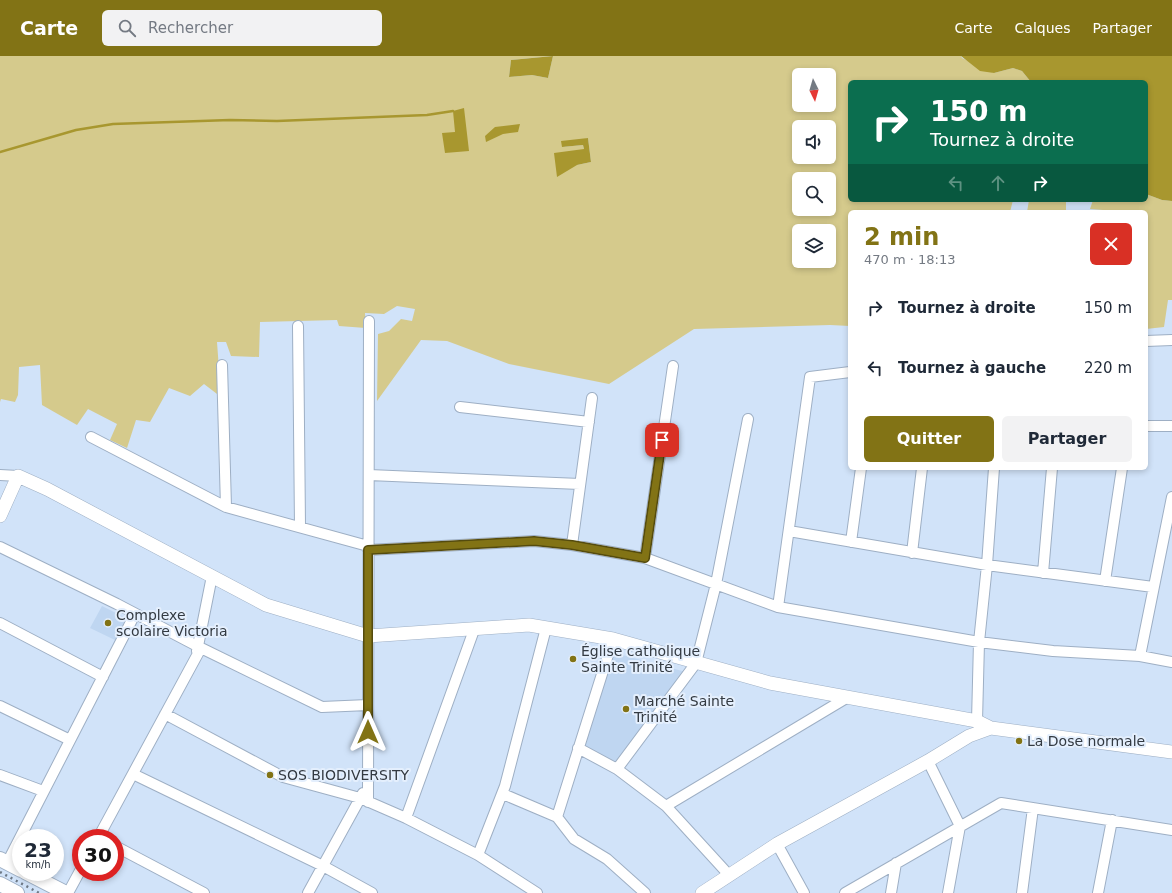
<!DOCTYPE html>
<html lang="fr">
<head>
<meta charset="utf-8">
<style>
  :root { --surface:#fff; --page:#f2f2f3; --text:#1f2937; --muted:#747a83; --accent:#827315 }
  body { margin:0; font-family:"DejaVu Sans",sans-serif; background:var(--page); color:var(--text); height:100vh; display:flex; flex-direction:column; font-size:15px; white-space:nowrap }
  * { box-sizing:border-box; margin:0 }
  p { font-size:13px; color:var(--muted) }
  .icon { flex:none; width:22px; height:22px; fill:none; stroke:currentColor; stroke-width:2; stroke-linecap:round; stroke-linejoin:round }
  .map { position:relative; flex:1; overflow:hidden }
  .panel { position:absolute; left:848px; top:154px; width:300px; height:260px; display:flex; flex-direction:column; background:var(--surface); border-radius:6px; box-shadow:0 2px 6px #0003 }
  .panel>* { flex:none }
  .guide { position:absolute; left:848px; top:24px; width:300px; height:122px; border-radius:6px; box-shadow:0 2px 6px #0003; background:#0b6e4f; color:#fff; overflow:hidden }
  .needle { width:26px; rotate:175deg }
  .tools { position:absolute; left:792px; top:12px; display:grid; gap:8px }
  .tools a { display:grid; place-items:center; width:44px; height:44px; border-radius:6px; background:var(--surface); box-shadow:0 2px 6px #0003; font-size:20px }
  .speed { position:absolute; left:12px; top:773px; display:flex; gap:8px; font-size:20px; font-weight:700; text-align:center }
  .speed>* { display:grid; place-content:center; width:52px; height:52px; border-radius:50%; background:var(--surface); box-shadow:0 2px 6px #0003; line-height:1 }
  .speed small { font-size:10px; font-weight:400 }
  .speed .limit { border:6px solid #d22; background:#fff; color:#111 }
  .pin { position:absolute; display:grid; place-items:center; width:34px; height:34px; color:#fff; margin:-17px; border-radius:8px; box-shadow:0 2px 6px #0006 }
  .me { position:absolute; width:44px; margin:-22px; rotate:0deg; stroke-linejoin:round; filter:drop-shadow(0 0 3px #0008) }
  .turn { display:flex; align-items:center; gap:14px; height:84px; padding:0 16px; font-size:18px }
  .turn .icon { width:52px; height:52px; stroke-width:2.5 }
  .turn b { display:block; font-size:28px; line-height:34px }
  .lanes { display:flex; align-items:center; height:38px; padding:0 16px; background:#0003; justify-content:center; gap:20px; direction:ltr }
  .lanes .off { opacity:.35 }
  .round { display:grid; place-items:center; flex:none; width:42px; height:42px; border-radius:6px; background:var(--page) }
  .headline { display:flex; align-items:center; justify-content:space-between; height:68px; padding:0 16px }
  h1 { font-size:24px; font-weight:800; line-height:30px; color:var(--accent) }
  .button { display:flex; gap:8px; margin-top:auto; padding:8px 16px }
  .button a { flex:1; height:46px; border-radius:6px; background:var(--accent); color:#fff; font-size:16px; font-weight:800; line-height:46px; text-align:center }
  .button a+a { background:var(--page); color:var(--text) }
  ul { padding:0; list-style:none }
  li { display:flex; align-items:center; gap:12px; height:60px; padding:0 16px }
  li div { flex:1 }
  li b { display:block; font-size:15px }
  li em { font-style:normal }
  header { display:flex; align-items:center; gap:24px; box-sizing:border-box; height:56px; padding:0 20px; background:var(--accent); color:#fff }
  header strong { font-size:19px }
  nav { display:flex; gap:22px; margin-inline-start:auto; font-size:14px }
  .search { width:280px; height:36px; background:var(--page); display:flex; align-items:center; gap:10px; box-sizing:border-box; padding:0 14px; border-radius:6px; color:var(--muted); font-size:15px }
  .map>svg:first-child { display:block }
  .built { fill:#bfd6f1 }
  .green { fill:#d5ca8c; fill-rule:evenodd }
  .water { fill:#a8972f }
  .lines { fill:none; stroke-linecap:round; stroke-linejoin:round }
  .stream { stroke:#a8972f; stroke-width:2.5 }
  .minor-casing { stroke:#9eafc4; stroke-width:12 }
  .tertiary-casing { stroke:#9eafc4; stroke-width:14 }
  .secondary-casing { stroke:#9eafc4; stroke-width:16 }
  .minor { stroke:#fff; stroke-width:10 }
  .tertiary { stroke:#fff; stroke-width:13 }
  .secondary { stroke:#fff; stroke-width:14 }
  .rail { stroke:#6d7885; stroke-width:2.5; stroke-dasharray:2 4; stroke-linecap:butt }
  .route-casing { stroke:#544b0e; stroke-width:10 }
  .route { stroke:#827315; stroke-width:7 }
  .poi-dot { fill:#827315; stroke:#e4effd; stroke-width:1.5 }
  .labels { text-anchor:middle; stroke-width:4; stroke-linejoin:round; paint-order:stroke }
  .poi-label { font-size:14px; fill:#333a42; stroke:#e4effd; text-anchor:start }
</style>
</head>
<body>
<header>
<strong>Carte</strong>
<div class="search"><svg class="icon" aria-label="search" viewBox="0 0 24 24"><circle cx="10" cy="10" r="6"/><path d="M15 15l6 6"/></svg>Rechercher</div>
<nav><a>Carte</a><a>Calques</a><a>Partager</a></nav>
</header>
<div class="map">
<svg width="1172" height="837" viewBox="0 0 1172 837">
  <rect width="100%" height="100%" fill="#d1e3f9"/>
  <path class="built" d="M102,550l24,12 -11,22 -25,-12z
    M611,596l75,20 -71,90 -32,-16z"/>
  <path class="green" d="M0,0h552l-41,4 -2,17 23,-2 16,3 5,-22h408l1,2 32,15 19,-5 9,3 9,11h-181v118h163l-3,12h-160v114l-20,-1 -136,4 -85,55 -100,-20 -62,-23 -26,-1 -44,61 1,-67 11,-3 12,-12 11,2 3,-12 -18,-3 -13,8 -19,-1 1,15 -27,-2 -2,-6 -77,2 -1,35 -28,-1 -5,-14h-9l4,55 -17,-13 -14,12 -21,-8 -19,34 -14,-2 -9,28 -17,-8 7,-16 -29,-15 -11,16 -35,-20 -2,-40 -21,2 -1,28 -3,7 -14,-3 -1,3zM799,19h30v30h-30zM799,71h30v30h-30zM588,82l3,24 -14,3 7,-16 -1,-4 -21,2zM799,123h30v30h-30zM799,175h30v30h-30z
    M1146,138l16,6 10,1v99h-4l-4,27 -18,2v-117h-30v-1l-26,-2 3,-9h53z
    M1029,144h37v12h-39z"/>
  <path class="water" d="M553,0l-5,22 -16,-3 -23,2 2,-17z
    M961,0h211v145l-10,-1 -16,-6v-112h-115l-9,-11 -9,-3 -19,5 -14,-2z
    M464,52l5,43 -24,2 -3,-20 13,-1 -2,-21z
    M520,68l-2,8 -15,2 -17,8 -1,-6 10,-9z
    M588,82l3,24 -14,3 -20,12 -3,-24 30,-4 -1,-4 -21,2 -1,-6z"/>
  <g class="lines">
    <path class="stream" d="M0,96l76,-22 37,-6 117,-4 47,1 150,-6 26,-4"/>
    <defs>
      <path id="minor" d="M298,270l2,200
        M1146,285l26,-1
        M222,309l4,142
        M460,351l129,15
        M1146,370h26
        M91,381l135,70 142,39
        M0,419l18,1
        M369,419l211,9
        M789,475l198,34 166,22
        M851,486l10,-74
        M572,489l20,-147
        M0,491l117,57 84,44 121,59 46,-2
        M368,494l166,-9 38,4 73,13 133,49 201,35 74,9 87,5 32,6
        M912,497l10,-85
        M645,502l28,-192
        M1043,517l9,-105
        M1105,525l17,-113
        M778,551l32,-230 40,-5
        M0,567l103,54
        M197,595l15,-75
        M1140,600l32,-159
        M0,650l70,34
        M165,658l118,63 77,21 46,20 72,37 59,38
        M977,665l2,-79 8,-77 7,-97
        M578,692l39,21 49,37 63,69
        M928,705l32,65 -12,67
        M617,713l79,-106 20,-79 32,-165
        M133,718l190,92 49,27
        M0,719l43,16
        M503,738l54,23 17,22 33,20 38,34
        M368,746l1,-481
        M666,750l182,-109
        M557,761l56,-178
        M406,762l68,-188
        M98,782l103,-190
        M777,788l27,49
        M115,790l89,47
        M478,799l27,-69 41,-158
        M7,807l128,-249
        M68,837l13,-24
        M308,837l55,-100
        M845,837l156,-90 171,27
        M891,837l5,-30
        M1022,837l11,-85
        M1098,837l14,-73"/>
      <path id="tertiary" d="M0,460l18,-40 29,13 219,116 102,31 161,-11 84,14 157,44 207,38 14,7 181,24
        M702,837l75,-49 151,-83 41,-25 22,-8"/>
      <path id="secondary" d="M0,803l21,11
        M25,816l41,21
        M0,828l17,9"/>
    </defs>
    <use href="#minor" class="minor-casing"/>
    <use href="#tertiary" class="tertiary-casing"/>
    <use href="#secondary" class="secondary-casing"/>
    <use href="#minor" class="minor"/>
    <use href="#tertiary" class="tertiary"/>
    <use href="#secondary" class="secondary"/>
    <path class="rail" d="M0,816l39,21"/>
  </g>
  <g class="lines">
    <defs>
      <path id="route" d="M368,676v-182l166,-9 38,4 73,13 17,-118"/>
    </defs>
    <use href="#route" class="route-casing"/>
    <use href="#route" class="route"/>
  </g>
  <g class="poi-dot">
    <circle cx="108" cy="567" r="4"/>
    <circle cx="573" cy="603" r="4"/>
    <circle cx="626" cy="653" r="4"/>
    <circle cx="1019" cy="685" r="4"/>
    <circle cx="270" cy="719" r="4"/>
  </g>
  <g class="labels">
    <g class="poi-label">
      <text x="116" y="564">Complexe<tspan x="116" dy="16">scolaire Victoria</tspan></text>
      <text x="581" y="600">Église catholique<tspan x="581" dy="16">Sainte Trinité</tspan></text>
      <text x="634" y="650">Marché Sainte<tspan x="634" dy="16">Trinité</tspan></text>
      <text x="1027" y="690">La Dose normale</text>
      <text x="278" y="724">SOS BIODIVERSITY</text>
    </g>
  </g>
</svg>
<div class="tools">
<a><svg class="needle" viewBox="-14 -14 28 28"><path d="M0-13l5 13h-10z" fill="#e53935"/><path d="M0 13l5-13h-10z" fill="#747a83"/></svg></a>
<a><svg class="icon" aria-label="sound" viewBox="0 0 24 24"><path d="M4 9h4l5-4v14l-5-4H4zM17 9q2 3 0 6"/></svg></a>
<a><svg class="icon" aria-label="search" viewBox="0 0 24 24"><circle cx="10" cy="10" r="6"/><path d="M15 15l6 6"/></svg></a>
<a><svg class="icon" aria-label="layers" viewBox="0 0 24 24"><path d="M12 4l9 5-9 5-9-5zM3 14l9 5 9-5"/></svg></a>
</div>
<div class="speed"><div>23<small>km/h</small></div><div class="limit">30</div></div>
<div class="pin" style="left:662px;top:384px;background:#d93025"><svg class="icon" aria-label="arrive" viewBox="0 0 24 24"><path d="M6 21V4h12l-3 4 3 4H6"/></svg></div>
<svg class="me" style="left:368px;top:676px" viewBox="-20 -20 40 40"><path d="M0-17L14 15 0 8-14 15z" fill="#827315" stroke="#fff" stroke-width="4"/></svg>
<div class="guide">
<div class="turn"><svg class="icon" aria-label="right" viewBox="0 0 24 24"><path d="M7 20v-9h11M14 6l5 5-5 5"/></svg><div><b>150 m</b>Tournez à droite</div></div>
<div class="lanes"><svg class="icon off" aria-label="left" viewBox="0 0 24 24"><path d="M17 20v-9H6M10 6l-5 5 5 5"/></svg><svg class="icon off" aria-label="ahead" viewBox="0 0 24 24"><path d="M12 20V5M6 11l6-6 6 6"/></svg><svg class="icon" aria-label="right" viewBox="0 0 24 24"><path d="M7 20v-9h11M14 6l5 5-5 5"/></svg></div>
</div>
<section class="panel">
<div class="headline"><div><h1>2 min</h1><p>470 m · 18:13</p></div><a class="round" style="background:#d93025;color:#fff"><svg class="icon" aria-label="close" viewBox="0 0 24 24"><path d="M6 6l12 12M18 6L6 18"/></svg></a></div>
<ul>
<li><svg class="icon" aria-label="right" viewBox="0 0 24 24"><path d="M7 20v-9h11M14 6l5 5-5 5"/></svg><div><b>Tournez à droite</b></div><em>150 m</em></li>
<li><svg class="icon" aria-label="left" viewBox="0 0 24 24"><path d="M17 20v-9H6M10 6l-5 5 5 5"/></svg><div><b>Tournez à gauche</b></div><em>220 m</em></li>
</ul>
<div class="button"><a>Quitter</a><a>Partager</a></div>
</section>
</div>
</body>
</html>
